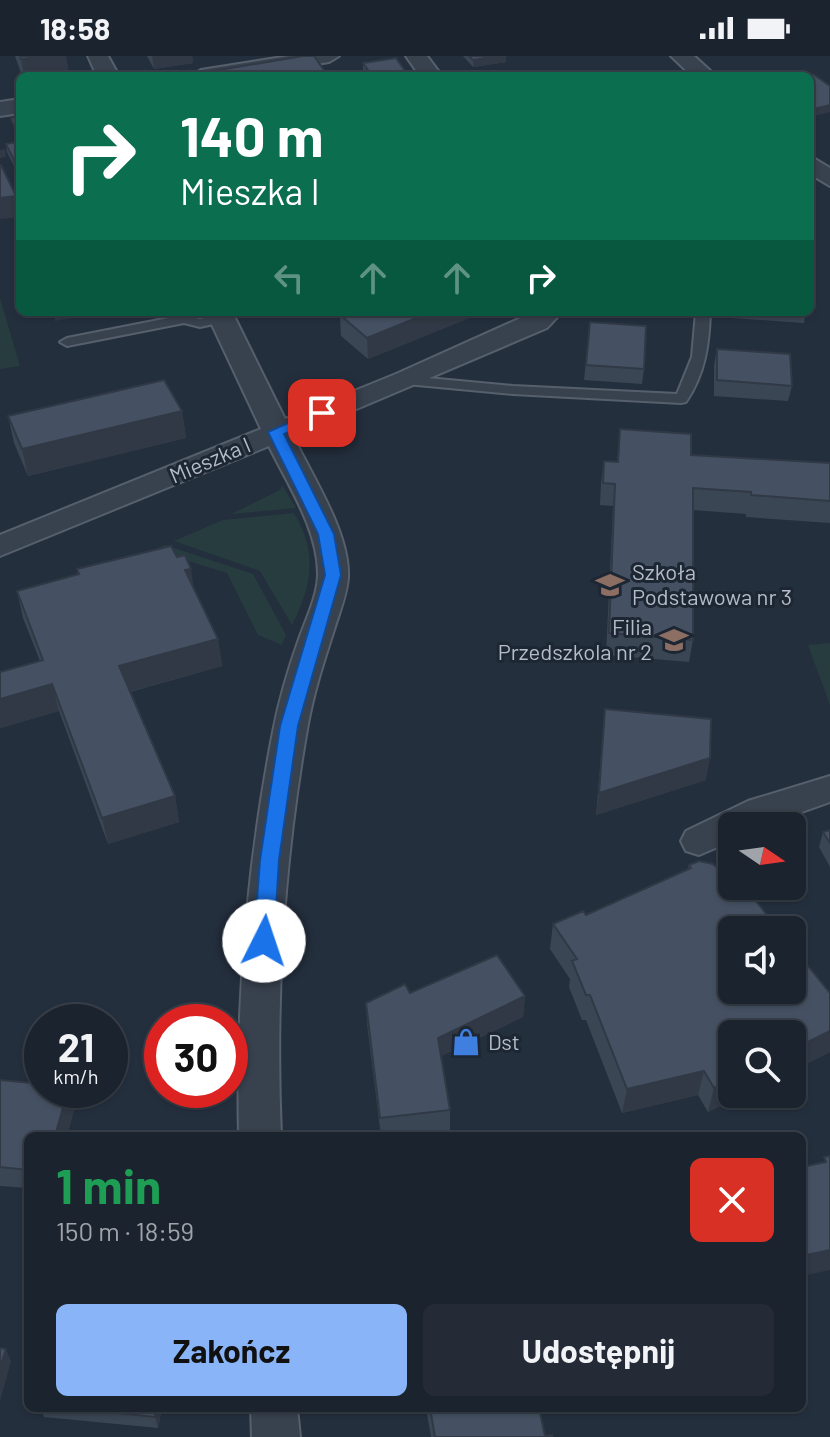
<!DOCTYPE html>
<html lang="pl">
<head>
<meta charset="utf-8">
<style>
  :root { --surface:#1b232e; --page:#242b36; --text:#f1f3f6; --muted:#a0a4aa; --line:#39404a; --accent:#8ab4f8 }
  body { margin:0; font-family:Barlow,sans-serif; background:var(--page); color:var(--text); height:100vh; display:flex; flex-direction:column; font-size:30px; white-space:nowrap }
  * { box-sizing:border-box; margin:0 }
  p { font-size:26px; color:var(--muted) }
  .icon { flex:none; width:44px; height:44px; fill:none; stroke:currentColor; stroke-width:2; stroke-linecap:round; stroke-linejoin:round }
  .map { position:relative; flex:1; overflow:hidden }
  .sheet { position:absolute; left:24px; top:1076px; width:782px; height:280px; display:flex; flex-direction:column; background:var(--surface); border-radius:12px; box-shadow:0 2px 6px #0004,0 0 0 2px var(--line) }
  .sheet>* { flex:none }
  .hud { position:absolute; left:16px; top:16px; width:798px; height:244px; border-radius:12px; box-shadow:0 2px 6px #0004,0 0 0 2px var(--line); background:#0b6e4f; color:#fff; overflow:hidden }
  .needle { width:52px; rotate:103deg }
  .fabs { position:absolute; left:718px; top:756px; display:grid; gap:16px }
  .fabs a { display:grid; place-items:center; width:88px; height:88px; border-radius:12px; background:var(--surface); box-shadow:0 2px 6px #0004,0 0 0 2px var(--line); font-size:40px }
  .speed { position:absolute; left:24px; top:948px; display:flex; gap:16px; font-size:40px; font-weight:700; text-align:center }
  .speed>* { display:grid; place-content:center; width:104px; height:104px; border-radius:50%; background:var(--surface); box-shadow:0 2px 6px #0004,0 0 0 2px var(--line); line-height:1 }
  .speed small { font-size:20px; font-weight:400 }
  .speed .limit { border:12px solid #d22; background:#fff; color:#111 }
  .pin { position:absolute; display:grid; place-items:center; width:68px; height:68px; color:#fff; margin:-34px; border-radius:16px; box-shadow:0 4px 12px #0006 }
  .me { position:absolute; width:88px; margin:-44px; rotate:4deg; stroke-linejoin:round; filter:drop-shadow(0 0 6px #0008) }
  .turn { display:flex; align-items:center; gap:28px; height:168px; padding:0 32px; font-size:36px }
  .turn .icon { width:104px; height:104px; stroke-width:2.5 }
  .turn b { display:block; font-size:56px; line-height:68px }
  .lanes { display:flex; align-items:center; height:76px; padding:0 32px; background:#0003; justify-content:center; gap:40px; direction:ltr }
  .lanes .off { opacity:.35 }
  .round { display:grid; place-items:center; flex:none; width:84px; height:84px; border-radius:12px; background:var(--page) }
  .head { display:flex; align-items:center; justify-content:space-between; height:136px; padding:0 32px }
  h1 { font-size:48px; font-weight:700; line-height:60px; color:#1e9e55 }
  .cta { display:flex; gap:16px; margin-top:auto; padding:16px 32px }
  .cta a { flex:1; height:92px; border-radius:12px; background:var(--accent); color:#111; font-size:32px; font-weight:700; line-height:92px; text-align:center }
  .cta a+a { background:var(--page); color:var(--text) }
  .status { display:flex; justify-content:space-between; align-items:center; height:56px; padding:0 40px; background:var(--surface); direction:ltr }
  .status svg { height:22px; fill:currentColor }
  .map>svg:first-child { display:block }
  .green { fill:#263c3f }
  .lines { fill:none; stroke-linecap:round; stroke-linejoin:round }
  .lane-casing { stroke:#565f6c; stroke-width:4 }
  .street-casing { stroke:#565f6c; stroke-width:4 }
  .lane { fill:#38414e; fill-rule:evenodd }
  .street { fill:#38414e; fill-rule:evenodd }
  .wall { fill:#3b4654 }
  .shaded-wall { fill:#303945 }
  .building { fill:#455162; stroke:#303945; stroke-width:2 }
  .route { fill:#1a73e8; stroke:#114b97; stroke-width:2 }
  .labels { text-anchor:middle; stroke-width:6; stroke-linejoin:round; paint-order:stroke }
  .street-label { font-size:22px; fill:#b4bcc9; stroke:#1d2633 }
  .poi-label { font-size:22px; fill:#b4bcc9; stroke:#1d2633; text-anchor:start }
</style>
</head>
<body>
<div class="status"><b>18:58</b><svg viewBox="0 0 49 12"><path d="M0 12V9h3v3zM5 12V6h3v6zM10 12V3h3v9zM15 12V0h3v12zM26 1h20v11H26zM47 4h2v5h-2z"/></svg></div>
<div class="map">
<svg width="830" height="1381" viewBox="0 0 830 1381">
  <rect width="100%" height="100%" fill="#242f3e"/>
  <path class="green" d="M0,242l20,68 -20,3z
    M282,429l14,23 -65,6 49,-24z
    M294,457c24,39 18,73 -2,112l-32,-54 -86,-30 49,-21z
    M165,489l88,29 33,61 -4,10 -24,-10 -31,-62 -74,-23z
    M830,587v62l-22,-60z"/>
  <g class="lines">
    <defs>
      <path id="lane" d="M696,256h14c-1,33 -5,62 -24,90l-5,1 -168,-9 -107,-10 -7,-4 7,-4 107,10 164,8 15,-37z
        M222,258l5,1v6l-27,6 -16,-4 -117,23 -7,-4 7,-4 117,-23 16,4z"/>
      <path id="street" d="M88,0h20l11,20h-22z
        M289,0h50l-10,6 -87,14h-52l11,-6z
        M406,0h21l15,20h-22z
        M671,0h23l22,20h-24z
        M20,43v14l-20,3v-14z
        M810,100l20,12v18l-20,-12z
        M206,256h26l53,107 111,-45 138,-62h28l-15,16 -254,108c19,40 57,97 55,141 -1,18 -9,36 -14,53 -10,31 -20,61 -26,94 -24,135 -33,274 -27,412h-42c-3,-135 8,-271 34,-404 6,-32 15,-62 26,-93 7,-20 18,-42 19,-63 1,-45 -30,-91 -49,-130l-269,110v-21l261,-106z
        M830,720v26l-68,24h-30v15l-33,14 -13,-4 -5,-10 5,-10 62,-30z
        M251,1352h46l3,29h-48z"/>
    </defs>
    <use href="#lane" class="lane-casing"/>
    <use href="#street" class="street-casing"/>
    <use href="#lane" class="lane"/>
    <use href="#street" class="street"/>
  </g>
  <path class="wall" d="M15,0h51l3,20h-47z
    M147,0h45l1,7 -39,6z
    M463,0h43v6l-33,5z
    M363,7l42,13h-38l-4,-6z
    M6,88l14,4 -6,18 -7,-14z
    M484,256l-116,47 -27,-23 -1,-21z
    M731,256h75l-2,11 -73,-5z
    M590,266l54,47 -2,15 -58,-4z
    M717,293l75,37 -4,15 -74,-5v-31z
    M182,355l4,27 -158,38 -14,-33 -6,-27z
    M620,373l71,26 139,8v60l-84,-6v-3l-53,-4v130l-4,22 -83,-7 7,-149 -13,-1 1,-22 3,-22 13,1z
    M77,513l117,19 24,51 4,27 -92,26 45,104 4,26 -71,22 -49,-133 -59,17v-56l40,-11 -17,-43 -6,-27 61,-16z
    M605,653l101,71 -110,35z
    M830,774v37l-11,-20 4,-15z
    M689,809l141,128v59l-38,19 -60,23h13l-37,18 -10,-17 -76,18 -36,-93h-4l-13,-33 1,-8 -20,-30 3,-25 33,-9 101,-45z
    M410,937l115,3 -2,21 -82,39 9,54v20l-69,6 -14,-112 -1,-21z
    M0,1024l75,26 -8,30h-39v52l-28,-2z
    M40,1352h122l-4,20 -114,-11z
    M426,1352h113l6,28 7,1h-121z"/>
  <path class="shaded-wall" d="M45,0h21l3,20h-45l-3,-17z
    M152,0h40l1,7 -39,6z
    M497,0h9v6l-33,5v-7z
    M405,15v5h-31z
    M326,17v3h-19z
    M830,49v7l-20,5v-7z
    M20,67v15h-4l-3,-14z
    M5,93l1,8 -6,1v-8z
    M20,101v7l-6,2 -1,-8z
    M16,140l4,21 -20,2v-21z
    M61,256h44l-50,9 -1,-8z
    M146,256h20l-19,4z
    M281,256h29l-29,6z
    M431,256h53l-116,47 -1,-21z
    M182,355l4,27 -158,38 -6,-27z
    M191,513l4,27 -10,-26z
    M218,583l4,27 -98,27 -5,-27z
    M52,628l7,27 -59,17v-29z
    M710,702l-4,22 -110,35 3,-22z
    M175,740l4,26 -71,22 -6,-26z
    M525,940l-2,21 -85,41v-20z
    M830,975v21l-38,19v-21z
    M704,1015l-6,24 -76,18 5,-24z
    M732,1023v15h13l-37,18 6,-24z
    M68,1034h2l5,16 -8,30h-12z
    M830,1194v20l-28,6v-20z
    M6,1293l5,12 -11,40v-33z
    M156,1352h6l-4,20 -3,-11z"/>
  <path class="building" d="M20,0h25l-24,3z
    M303,0h11l12,17 -19,3 -118,-1z
    M469,0h28l-24,4z
    M396,2l9,13 -33,5 -9,-13z
    M813,18l17,12v19l-20,5v-34h-7z
    M20,56v11l-7,1 -2,-6 7,-1 -2,-4z
    M17,86l3,6v9l-7,1 -7,-14z
    M0,109h1l15,31 -16,2z
    M347,256h84l-64,26 -27,-23z
    M590,266l56,4 -2,43 -58,-4z
    M717,293l73,5 2,32 -75,-6z
    M164,324l18,31 -160,38 -14,-33z
    M620,373l71,5v21l139,8v38l-79,-6v-3l-58,-4v152l-84,-7 6,-149 -12,-1 1,-22 14,1z
    M171,490l6,11 8,-2 6,14 -6,1 33,69 -99,27 56,130 -73,22 -50,-134 -52,15v-27l43,-12 -26,-69 62,-17 -2,-5z
    M605,653l106,10 -1,39 -111,35z
    M830,774v13l-7,-11z
    M699,805l14,3 14,12 5,-2v12h12l35,44h-47v60h60v-44l38,47v38l-38,19v-16h-60v45l-18,9 -10,-17 -77,18 -37,-94h-4l-14,-34 5,-2 -24,-35 30,-13 3,4 105,-47 -2,-3z
    M497,899l28,41 -87,42 12,72 -70,8 -14,-115 39,-19 5,9z
    M0,1024l42,4v6h26l-13,46h-27v34l-28,-3z
    M830,1100v94l-28,6v-89l24,-5 -2,-5z
    M0,1292l6,1 -6,19z
    M68,1352h88l-1,9z
    M430,1352h109l6,28 7,-1v2h-117z"/>
  <path class="route" d="M322,352l5,2v6l-43,18 50,100 7,41 -43,151 -19,134 -5,81 -3,6 -7,3 -7,-3 -3,-6 6,-81 20,-134 45,-151 -7,-41 -50,-102z"/>
  <defs>
    <symbol id="school-bare" viewBox="-9 -9 18 18"><path d="M0-5L7-2L0 1L-7-2ZM-4 1L0 2.5L4 1V4Q0 6-4 4Z" fill="#8d6e63" stroke="#1d2633" stroke-width="2.5" paint-order="stroke"/></symbol>
    <symbol id="shop-bare" viewBox="-9 -9 18 18"><path d="M-5-2.5h2.3a2.7 3.5 0 0 1 5.4 0H5L5.5 6h-11ZM-1.5-2.5h3a1.5 2.3 0 0 0-3 0Z" fill="#3f7fe0" stroke="#1d2633" stroke-width="2.5" paint-order="stroke"/></symbol>
  </defs>
  <g fill-rule="evenodd">
    <use href="#school-bare" x="590" y="509" width="40" height="40"/>
    <use href="#school-bare" x="654" y="564" width="40" height="40"/>
    <use href="#shop-bare" x="446" y="966" width="40" height="40"/>
  </g>
  <g class="labels">
    <g class="street-label">
      <text transform="translate(210 404) rotate(-23)" y="8">Mieszka I</text>
    </g>
    <g class="poi-label">
      <text x="632" y="524">Szkoła<tspan x="632" dy="25">Podstawowa nr 3</tspan></text>
      <text x="652" y="579" text-anchor="end">Filia<tspan x="652" dy="25">Przedszkola nr 2</tspan></text>
      <text x="488" y="994">Dst</text>
    </g>
  </g>
</svg>
<div class="fabs">
<a><svg class="needle" viewBox="-14 -14 28 28"><path d="M0-13l5 13h-10z" fill="#e53935"/><path d="M0 13l5-13h-10z" fill="#a0a4aa"/></svg></a>
<a><svg class="icon" aria-label="sound" viewBox="0 0 24 24"><path d="M4 9h4l5-4v14l-5-4H4zM17 9q2 3 0 6"/></svg></a>
<a><svg class="icon" aria-label="search" viewBox="0 0 24 24"><circle cx="10" cy="10" r="6"/><path d="M15 15l6 6"/></svg></a>
</div>
<div class="speed"><div>21<small>km/h</small></div><div class="limit">30</div></div>
<div class="pin" style="left:322px;top:357px;background:#d93025"><svg class="icon" aria-label="arrive" viewBox="0 0 24 24"><path d="M6 21V4h12l-3 4 3 4H6"/></svg></div>
<svg class="me" style="left:264px;top:885px" viewBox="-20 -20 40 40"><circle r="19" fill="#fff"/><path d="M0-13L10 11 0 6-10 11z" fill="#1a73e8"/></svg>
<div class="hud">
<div class="turn"><svg class="icon" aria-label="right" viewBox="0 0 24 24"><path d="M7 20v-9h11M14 6l5 5-5 5"/></svg><div><b>140 m</b>Mieszka I</div></div>
<div class="lanes"><svg class="icon off" aria-label="left" viewBox="0 0 24 24"><path d="M17 20v-9H6M10 6l-5 5 5 5"/></svg><svg class="icon off" aria-label="ahead" viewBox="0 0 24 24"><path d="M12 20V5M6 11l6-6 6 6"/></svg><svg class="icon off" aria-label="ahead" viewBox="0 0 24 24"><path d="M12 20V5M6 11l6-6 6 6"/></svg><svg class="icon" aria-label="right" viewBox="0 0 24 24"><path d="M7 20v-9h11M14 6l5 5-5 5"/></svg></div>
</div>
<section class="sheet">
<div class="head"><div><h1>1 min</h1><p>150 m · 18:59</p></div><a class="round" style="background:#d93025;color:#fff"><svg class="icon" aria-label="close" viewBox="0 0 24 24"><path d="M6 6l12 12M18 6L6 18"/></svg></a></div>
<div class="cta"><a>Zakończ</a><a>Udostępnij</a></div>
</section>
</div>
</body>
</html>
